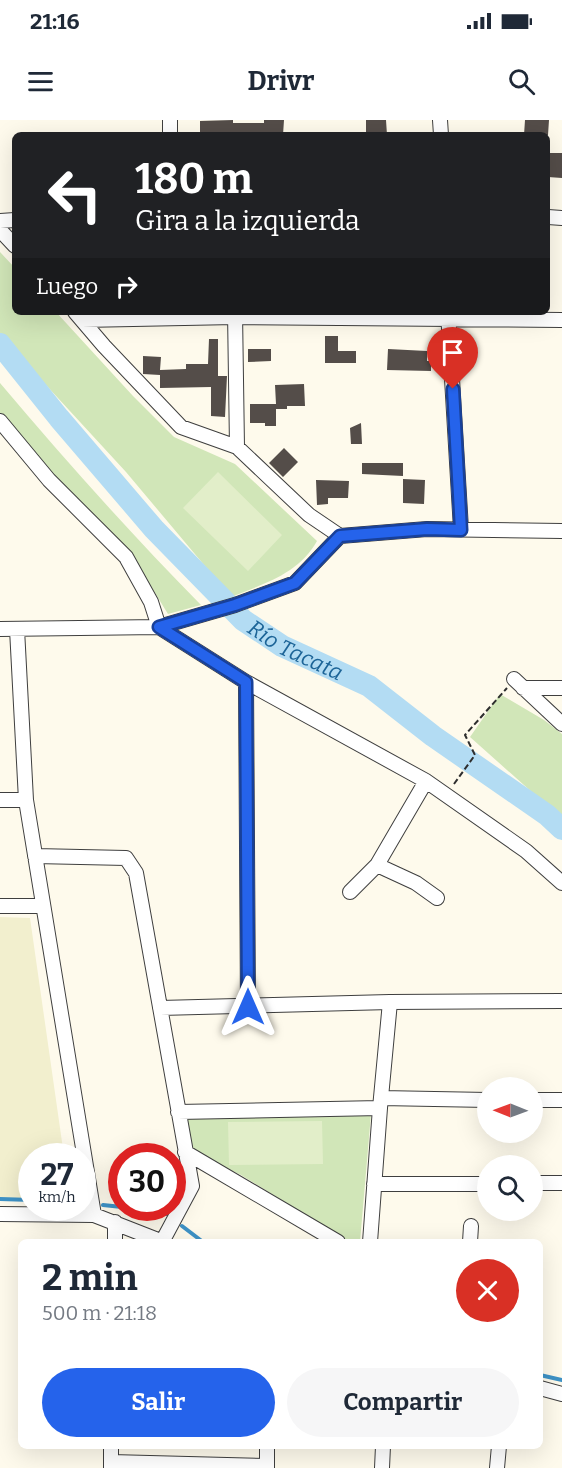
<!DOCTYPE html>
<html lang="es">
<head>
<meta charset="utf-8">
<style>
  :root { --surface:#fff; --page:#f6f6f7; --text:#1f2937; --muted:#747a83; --accent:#2563eb }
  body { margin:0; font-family:Bitter,serif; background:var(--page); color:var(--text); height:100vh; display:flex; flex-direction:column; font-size:22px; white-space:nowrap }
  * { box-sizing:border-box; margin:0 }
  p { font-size:20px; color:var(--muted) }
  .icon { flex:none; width:33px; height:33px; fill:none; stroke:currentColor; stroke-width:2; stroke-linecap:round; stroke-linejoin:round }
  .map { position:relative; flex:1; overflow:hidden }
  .side { position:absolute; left:18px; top:1119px; width:525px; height:210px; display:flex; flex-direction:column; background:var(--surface); border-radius:9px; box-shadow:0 6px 24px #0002 }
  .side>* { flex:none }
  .top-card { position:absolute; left:12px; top:12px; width:538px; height:183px; border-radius:9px; box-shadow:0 6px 24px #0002; background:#202124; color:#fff; overflow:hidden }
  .needle { width:39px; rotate:271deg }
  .controls { position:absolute; left:477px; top:957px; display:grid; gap:12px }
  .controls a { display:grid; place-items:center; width:66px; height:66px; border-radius:50%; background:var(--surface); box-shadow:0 6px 24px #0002; font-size:30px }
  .speed { position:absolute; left:18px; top:1023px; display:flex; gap:12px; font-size:30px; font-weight:700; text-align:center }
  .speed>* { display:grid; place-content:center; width:78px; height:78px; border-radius:50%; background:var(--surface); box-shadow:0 6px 24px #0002; line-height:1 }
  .speed small { font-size:15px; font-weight:400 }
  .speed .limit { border:9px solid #d22; background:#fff; color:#111 }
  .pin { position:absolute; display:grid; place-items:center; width:51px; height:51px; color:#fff; margin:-62px -26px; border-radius:50% 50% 50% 0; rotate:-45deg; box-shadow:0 0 6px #0007 }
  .pin .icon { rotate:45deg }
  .me { position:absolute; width:66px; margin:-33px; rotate:0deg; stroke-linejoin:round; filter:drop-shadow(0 0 4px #0008) }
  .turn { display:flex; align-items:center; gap:21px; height:126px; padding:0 24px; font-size:27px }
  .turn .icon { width:78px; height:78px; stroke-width:2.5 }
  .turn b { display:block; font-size:42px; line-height:51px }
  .then { display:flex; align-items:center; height:57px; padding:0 24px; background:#0003; gap:12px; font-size:22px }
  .round { display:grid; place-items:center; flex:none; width:63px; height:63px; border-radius:32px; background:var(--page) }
  .headline { display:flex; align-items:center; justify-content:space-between; height:102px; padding:0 24px }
  h1 { font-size:36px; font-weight:700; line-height:45px }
  .primary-button { display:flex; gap:12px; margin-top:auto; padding:12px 24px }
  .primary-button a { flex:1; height:69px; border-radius:36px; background:var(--accent); color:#fff; font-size:24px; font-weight:700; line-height:69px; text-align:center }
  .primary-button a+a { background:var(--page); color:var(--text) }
  .status { display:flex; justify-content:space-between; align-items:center; height:42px; padding:0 30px; background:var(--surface); direction:ltr }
  .status svg { height:16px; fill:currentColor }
  header { display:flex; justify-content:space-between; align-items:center; height:78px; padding:0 24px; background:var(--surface); font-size:27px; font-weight:700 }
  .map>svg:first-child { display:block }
  .farmland { fill:#f2efce }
  .green { fill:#d1e6b8 }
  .pitch { fill:#e2eec9 }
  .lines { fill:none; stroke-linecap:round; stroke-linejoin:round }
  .stream { stroke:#3e92c6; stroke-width:4 }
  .river { stroke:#b3dcf3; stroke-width:22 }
  .building { fill:#544d49 }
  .minor-casing { stroke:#3f3f3f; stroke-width:16 }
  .path { stroke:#2e2e2e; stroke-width:2; stroke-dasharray:6 3; stroke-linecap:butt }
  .minor { stroke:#fff; stroke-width:14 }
  .route-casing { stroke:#184099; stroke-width:15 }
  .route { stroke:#2563eb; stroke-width:10 }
  .labels { text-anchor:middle; stroke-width:6; stroke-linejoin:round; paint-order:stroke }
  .water-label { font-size:22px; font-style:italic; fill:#1c6497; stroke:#fff }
</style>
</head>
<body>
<div class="status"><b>21:16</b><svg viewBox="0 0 49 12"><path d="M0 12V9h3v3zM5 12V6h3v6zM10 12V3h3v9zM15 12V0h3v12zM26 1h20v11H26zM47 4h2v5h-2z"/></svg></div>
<header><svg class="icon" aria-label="menu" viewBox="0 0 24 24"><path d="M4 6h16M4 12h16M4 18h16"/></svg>Drivr<svg class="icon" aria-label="search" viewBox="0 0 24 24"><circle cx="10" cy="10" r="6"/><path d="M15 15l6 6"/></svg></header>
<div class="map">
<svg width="562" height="1348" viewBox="0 0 562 1348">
  <rect width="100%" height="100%" fill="#fefaec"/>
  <path class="farmland" d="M0,797l30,1 34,238h-32l-1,44 -31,-1z"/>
  <path class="green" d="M0,132l15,16v44h41l77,84 41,41 61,27 82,77c-18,33 -54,43 -86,56l-105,-125 -126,-137z
    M0,263c65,77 131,151 201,222l-33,9 -37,-60 -78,-78 -53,-63z
    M500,574l44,26 18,14v85l-92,-82z
    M371,994l-11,128h-10l-109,-67 -51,-24 -6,-33z"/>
  <path class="pitch" d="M218,352l64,63 -34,36 -65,-63z
    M322,1001l1,43 -94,1 -1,-43z"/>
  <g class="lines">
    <path class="stream" d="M0,1079l32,1
      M103,1085l19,2
      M122,1088l40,3 4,3
      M182,1106l21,16
      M540,1255l22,5"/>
    <path class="river" id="s1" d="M0,224l59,74 95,111 89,91 39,26 87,40 64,50 114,79 15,14"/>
  </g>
  <path class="building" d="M233,0v3h31v-3h20l-1,15h-83v-14z
    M366,0h20l1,15h-21z
    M525,0h24l-1,15h-24z
    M548,33h14v25l-14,-1z
    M325,216h13v15h18v12h-31z
    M209,219h9v37h9l-2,41 -14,-1v-29l-51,1v-13l-17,-1v-18l18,1 -1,13 26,-1v-5h22z
    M248,229h23v12l-23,1z
    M388,229l39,2v10h4v10l-44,-1z
    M304,264l1,22h-18v3h-11v-3v20h-11v-3h-15v-19h26l-1,-19z
    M361,303l1,21h-11l-1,-16z
    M284,328l14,14 -15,15 -14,-14z
    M362,343h41v13l-41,-2z
    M403,359l22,1 -1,24 -21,-1z
    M316,360l33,1 -1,17h-20v6l-11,1z"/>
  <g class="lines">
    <defs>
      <path id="minor" d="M170,0v15
        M440,0l1,15
        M548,97l14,1
        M0,101l15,-1
        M0,110l15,16
        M75,192l29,34 77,81 56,20 72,68 31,21
        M235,192l2,135
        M448,192l13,217
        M82,200l153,-3 327,3
        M0,301l49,59 77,77 25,45 8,25 87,55 180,99 100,70 36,32
        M0,509l159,-2 76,-22 60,-22 45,-47 87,-7 135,2
        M17,509l9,171 68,415
        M514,559l48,45
        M246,562l2,325
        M523,568h39
        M0,680h26
        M35,736l91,2 10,15 56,313 -30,56
        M377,745l39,18 21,15
        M350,772l27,-27 49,-84
        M0,786h43
        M160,888l230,-6 172,-1
        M381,978l107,2
        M532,980h30
        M178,992l202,-4
        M185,1032l153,90
        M532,1063h30
        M374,1064h114
        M0,1094l94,1 69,27
        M115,1122v-20
        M370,1122l10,-134 10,-106
        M470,1122l1,-16
        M540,1268l22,6
        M111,1342l156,4
        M111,1348v-22
        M267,1348v-22
        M382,1348l1,-22
        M497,1348l2,-22"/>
    </defs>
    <use href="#minor" class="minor-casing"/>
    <path class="path" d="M454,664l21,-29 -10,-20 42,-47"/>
    <use href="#minor" class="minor"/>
  </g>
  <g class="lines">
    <defs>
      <path id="route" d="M248,887l-2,-325 -87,-55 76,-22 60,-22 45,-47 87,-7 34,1 -8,-141"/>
    </defs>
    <use href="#route" class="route-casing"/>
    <use href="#route" class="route"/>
  </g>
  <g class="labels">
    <g class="water-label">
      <text dy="8" stroke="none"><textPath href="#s1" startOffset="429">Río Tacata</textPath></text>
    </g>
  </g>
</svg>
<div class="controls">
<a><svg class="needle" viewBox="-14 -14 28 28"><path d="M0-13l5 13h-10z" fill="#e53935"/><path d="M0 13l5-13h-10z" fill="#747a83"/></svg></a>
<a><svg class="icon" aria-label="search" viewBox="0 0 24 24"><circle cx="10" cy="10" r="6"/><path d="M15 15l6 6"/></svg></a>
</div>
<div class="speed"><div>27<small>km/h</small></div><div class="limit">30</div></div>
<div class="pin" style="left:453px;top:269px;background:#d93025"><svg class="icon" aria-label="arrive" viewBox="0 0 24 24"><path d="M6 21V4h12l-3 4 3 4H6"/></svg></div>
<svg class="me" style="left:248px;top:887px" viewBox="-20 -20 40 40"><path d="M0-17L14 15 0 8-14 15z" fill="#2563eb" stroke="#fff" stroke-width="4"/></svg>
<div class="top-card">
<div class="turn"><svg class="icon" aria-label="left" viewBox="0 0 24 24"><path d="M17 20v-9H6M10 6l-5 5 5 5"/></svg><div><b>180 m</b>Gira a la izquierda</div></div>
<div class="then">Luego<svg class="icon" aria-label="right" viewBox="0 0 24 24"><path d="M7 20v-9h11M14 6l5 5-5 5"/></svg></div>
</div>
<section class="side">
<div class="headline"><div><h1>2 min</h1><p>500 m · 21:18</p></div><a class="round" style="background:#d93025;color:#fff"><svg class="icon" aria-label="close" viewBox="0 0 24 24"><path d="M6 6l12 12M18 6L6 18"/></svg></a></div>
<div class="primary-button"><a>Salir</a><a>Compartir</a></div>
</section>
</div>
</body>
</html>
